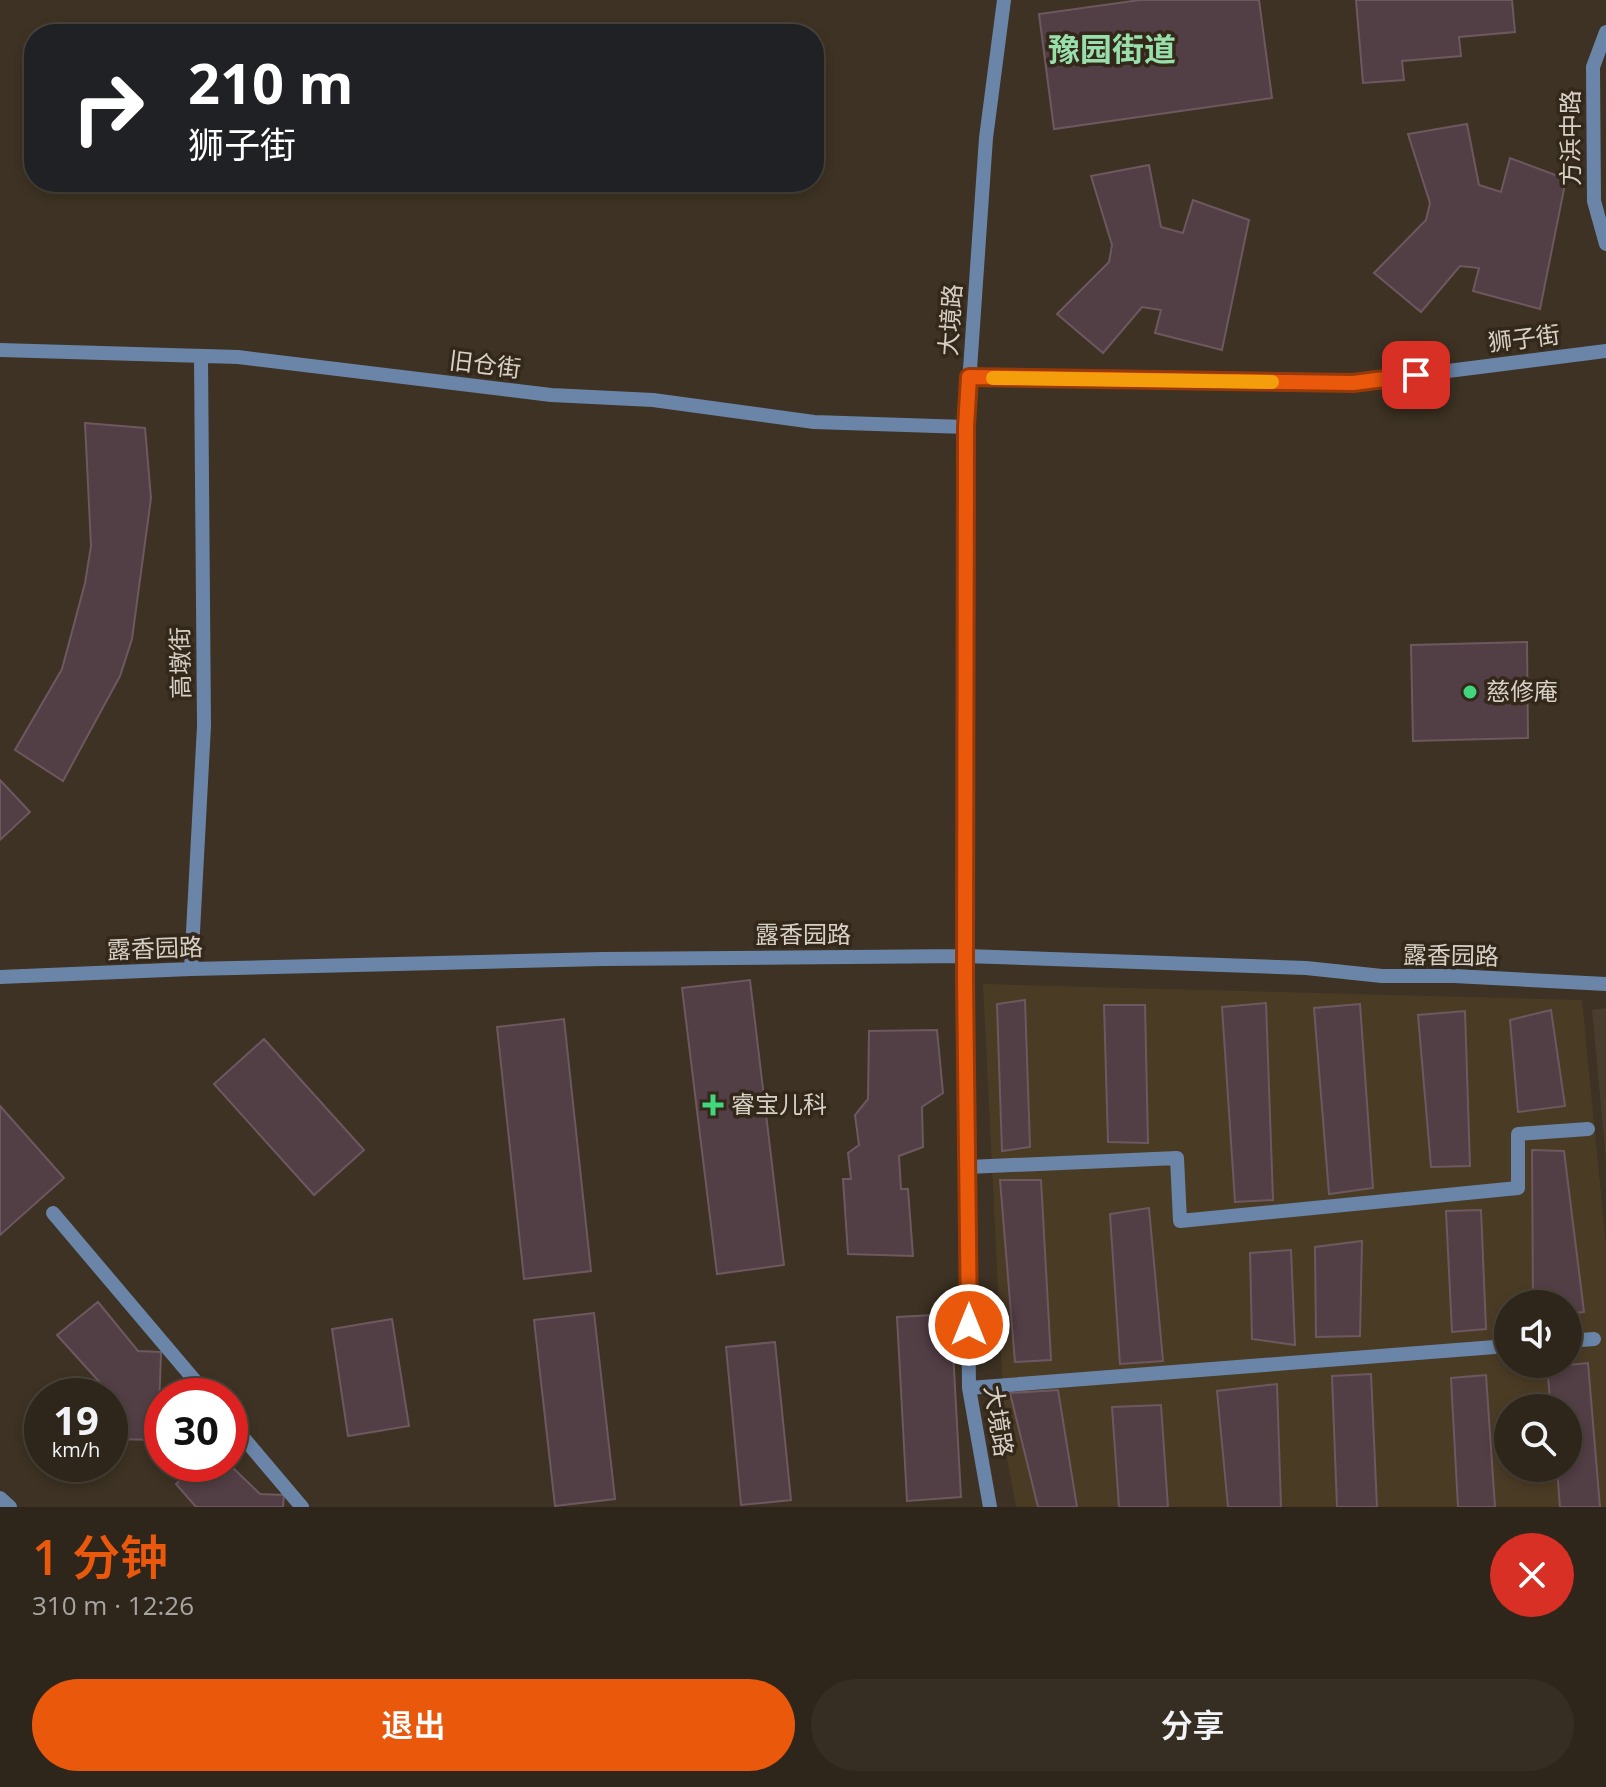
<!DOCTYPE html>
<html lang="zh">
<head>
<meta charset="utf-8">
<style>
  :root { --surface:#2e261a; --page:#362e23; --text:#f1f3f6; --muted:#a7a5a2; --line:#494339; --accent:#ea580c }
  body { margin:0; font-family:"Open Sans","Noto Sans SC",sans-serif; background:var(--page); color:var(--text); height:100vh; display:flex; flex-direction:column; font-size:30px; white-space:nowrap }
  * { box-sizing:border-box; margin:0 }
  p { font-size:26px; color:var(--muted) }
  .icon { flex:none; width:44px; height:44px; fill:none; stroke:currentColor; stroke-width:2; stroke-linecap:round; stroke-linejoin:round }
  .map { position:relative; height:1507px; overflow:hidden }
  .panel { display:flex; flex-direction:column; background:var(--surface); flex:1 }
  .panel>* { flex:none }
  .hud { position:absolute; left:24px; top:24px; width:800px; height:168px; border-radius:32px; box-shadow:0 4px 12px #0003,0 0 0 2px var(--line); background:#202124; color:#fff; overflow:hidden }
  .tools { position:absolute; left:1494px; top:1290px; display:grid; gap:16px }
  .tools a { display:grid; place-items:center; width:88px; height:88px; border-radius:50%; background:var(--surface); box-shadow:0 4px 12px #0003,0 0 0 2px var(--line); font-size:40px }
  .speed { position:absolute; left:24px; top:1378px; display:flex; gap:16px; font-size:40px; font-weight:700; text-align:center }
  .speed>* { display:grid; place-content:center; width:104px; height:104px; border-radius:50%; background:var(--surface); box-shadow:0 4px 12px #0003,0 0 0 2px var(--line); line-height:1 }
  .speed small { font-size:20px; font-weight:400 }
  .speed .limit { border:12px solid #d22; background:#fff; color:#111 }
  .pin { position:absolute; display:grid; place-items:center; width:68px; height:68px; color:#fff; margin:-34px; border-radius:16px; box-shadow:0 4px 12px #0006 }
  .me { position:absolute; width:88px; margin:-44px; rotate:0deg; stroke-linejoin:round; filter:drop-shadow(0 0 6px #0008) }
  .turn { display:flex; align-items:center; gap:28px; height:168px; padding:0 32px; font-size:36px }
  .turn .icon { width:104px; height:104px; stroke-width:2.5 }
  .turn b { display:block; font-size:56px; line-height:68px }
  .round { display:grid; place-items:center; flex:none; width:84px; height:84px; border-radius:42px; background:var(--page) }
  .summary { display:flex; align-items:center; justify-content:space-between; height:136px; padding:0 32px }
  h1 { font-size:48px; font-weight:600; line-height:60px; color:var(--accent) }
  .primary-button { display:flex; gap:16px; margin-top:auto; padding:16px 32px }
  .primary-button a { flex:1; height:92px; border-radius:48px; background:var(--accent); color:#fff; font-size:32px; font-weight:600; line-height:92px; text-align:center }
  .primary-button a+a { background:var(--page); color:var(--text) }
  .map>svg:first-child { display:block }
  .built { fill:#4a3b25; fill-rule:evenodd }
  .education { fill:#4a3c2e }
  .building { fill:#523e45; stroke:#6e5860; stroke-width:2 }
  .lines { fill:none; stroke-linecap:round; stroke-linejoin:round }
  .minor { stroke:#6a85a8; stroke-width:14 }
  .route-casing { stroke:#983908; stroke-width:20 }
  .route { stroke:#ea580c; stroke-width:14 }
  .slow { stroke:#f59e0b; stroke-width:14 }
  .poi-dot { fill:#41d77c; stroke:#332819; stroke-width:3 }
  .labels { text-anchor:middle; stroke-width:7; stroke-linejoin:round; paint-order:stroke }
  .street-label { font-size:24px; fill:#d7d0c6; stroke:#332819 }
  .poi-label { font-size:24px; fill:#d7d0c6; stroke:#332819; text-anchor:start }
  .district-label { font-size:32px; font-weight:bold; fill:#99dfac; stroke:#332819 }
</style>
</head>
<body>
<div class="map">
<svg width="1606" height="1507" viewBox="0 0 1606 1507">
  <rect width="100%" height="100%" fill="#3d3223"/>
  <path class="built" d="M983,984l599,16 24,246v261h-590l-10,-54zM1508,1304h60v60h-60zM1508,1408h60v60h-60z"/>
  <path class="education" d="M1606,1008v152l-14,-150z"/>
  <path class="building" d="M1140,0h119l13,98 -218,31 -15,-115z
    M1356,0h156l3,32 -56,5 2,19 -59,5 2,19 -41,3z
    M1467,124l12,61 22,7 9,-34 56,21 -26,130 -67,-18 6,-23 -19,-2 -39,46 -47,-39 52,-53 4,-17 -22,-69z
    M1149,165l12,62 22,6 10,-33 56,20 -27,130 -67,-17 6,-23 -19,-3 -39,46 -46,-39 52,-52 3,-17 -21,-69z
    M85,423l60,5 6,70 -19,141 -12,37 -57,105 -48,-31 47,-81 23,-86 6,-37z
    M1527,642l1,96 -115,3 -2,-96z
    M0,780l30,32 -30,28z
    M750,980l34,285 -67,9 -35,-286z
    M1025,1000l5,147 -28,4 -5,-147z
    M1266,1003l7,197 -38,2 -13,-195z
    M1360,1004l13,184 -44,6 -15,-186z
    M1104,1005h41l3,138 -40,-1z
    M1551,1010l14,96 -47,6 -8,-92z
    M1465,1011l5,155 -39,1 -13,-152z
    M564,1019l27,252 -67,8 -27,-252z
    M937,1030l6,63 -21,14 1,40 -24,9 2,33h7l5,67 -65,-2 -5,-75h8l-3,-26 11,-8 -4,-30 13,-16 1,-68z
    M264,1039l100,111 -50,45 -100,-111z
    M0,1106l64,72 -64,57z
    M1532,1150l32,1 20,161 -16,2v-10h-35z
    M1000,1180h41l10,180 -36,2z
    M1149,1208l14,153 -43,3 -10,-150z
    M1481,1210l5,119 -34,3 -6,-121z
    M1362,1241l-2,95 -44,1 -1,-90z
    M1291,1250l4,95 -43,-6 -2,-86z
    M98,1302l40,49 23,1 -3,88 -48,-1v-43h-6v-9l-47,-52z
    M594,1313l21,186 -60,7 -21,-186z
    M951,1314l10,183 -54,4 -10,-184z
    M392,1319l17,107 -61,10 -16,-107z
    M775,1342l16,158 -50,5 -15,-158z
    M1588,1363l12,144h-40l-3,-39h11v-60h-17l-4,-41z
    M1371,1374l6,133h-40l-5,-131z
    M1486,1375l9,132h-37l-7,-129z
    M1277,1384l4,123h-53l-11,-116z
    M1058,1390l19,117h-39l-28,-114z
    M1161,1405l7,102h-49l-7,-100z
    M197,1464h32l31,30 24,1 -1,12h-87l-20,-23z"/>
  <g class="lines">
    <path class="minor" d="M1606,32l-13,35 1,134 12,43
      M0,350l238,7 313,38 102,5 161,22 152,5
      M969,377l384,6 253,-32
      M191,969l13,-243 -3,-370
      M0,977l191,-8 412,-10 362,-3 341,12 76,8h72l152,8
      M968,1167l209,-9 3,63 338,-33v-54l70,-5
      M53,1213l155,183
      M1568,1341l26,-2
      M969,1388l539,-42
      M230,1422l72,85
      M0,1498l10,9
      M990,1507l-21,-119 -4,-432 1,-529 20,-289 18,-138"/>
  </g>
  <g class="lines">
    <defs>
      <path id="route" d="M969,1325l-4,-346 1,-552 3,-50 384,6 63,-8"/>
    </defs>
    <use href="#route" class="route-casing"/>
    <use href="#route" class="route"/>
    <path class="slow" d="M993,378l279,4"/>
  </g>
  <g class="poi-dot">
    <circle cx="1470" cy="692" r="8"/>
    <path d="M709 1093h8v8h8v8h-8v8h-8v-8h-8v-8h8z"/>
  </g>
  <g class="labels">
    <g class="street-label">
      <text transform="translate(1571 138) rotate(-90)" y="8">方浜中路</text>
      <text transform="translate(951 320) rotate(-86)" y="8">大境路</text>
      <text transform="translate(1524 339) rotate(-7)" y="8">狮子街</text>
      <text transform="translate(485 365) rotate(7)" y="8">旧仓街</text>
      <text transform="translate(181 663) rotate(-91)" y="8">高墩街</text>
      <text x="803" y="943">露香园路</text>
      <text transform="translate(155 949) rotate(-2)" y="8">露香园路</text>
      <text transform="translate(1451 956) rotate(1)" y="8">露香园路</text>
      <text transform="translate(998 1421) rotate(81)" y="8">大境路</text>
    </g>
    <g class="poi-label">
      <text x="1486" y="700">慈修庵</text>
      <text x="731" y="1113">睿宝儿科</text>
    </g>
    <g class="district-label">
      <text x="1112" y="61">豫园街道</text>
    </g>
  </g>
</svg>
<div class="tools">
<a><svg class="icon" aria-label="sound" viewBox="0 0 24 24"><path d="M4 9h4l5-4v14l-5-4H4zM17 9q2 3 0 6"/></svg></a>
<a><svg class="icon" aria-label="search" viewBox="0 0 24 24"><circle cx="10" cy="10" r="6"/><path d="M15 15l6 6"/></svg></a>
</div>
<div class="speed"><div>19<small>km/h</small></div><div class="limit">30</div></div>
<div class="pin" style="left:1416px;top:375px;background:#d93025"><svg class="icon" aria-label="arrive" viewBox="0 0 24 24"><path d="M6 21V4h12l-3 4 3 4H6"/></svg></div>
<svg class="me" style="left:969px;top:1325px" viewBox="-20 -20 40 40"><circle r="17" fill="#ea580c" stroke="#fff" stroke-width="3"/><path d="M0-11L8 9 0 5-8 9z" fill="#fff"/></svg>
<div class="hud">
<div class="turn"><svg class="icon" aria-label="right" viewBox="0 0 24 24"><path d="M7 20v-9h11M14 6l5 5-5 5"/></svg><div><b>210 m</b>狮子街</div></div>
</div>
</div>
<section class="panel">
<div class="summary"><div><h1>1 分钟</h1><p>310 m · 12:26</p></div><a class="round" style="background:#d93025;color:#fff"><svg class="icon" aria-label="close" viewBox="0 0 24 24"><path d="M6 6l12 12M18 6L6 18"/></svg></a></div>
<div class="primary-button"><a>退出</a><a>分享</a></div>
</section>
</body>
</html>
